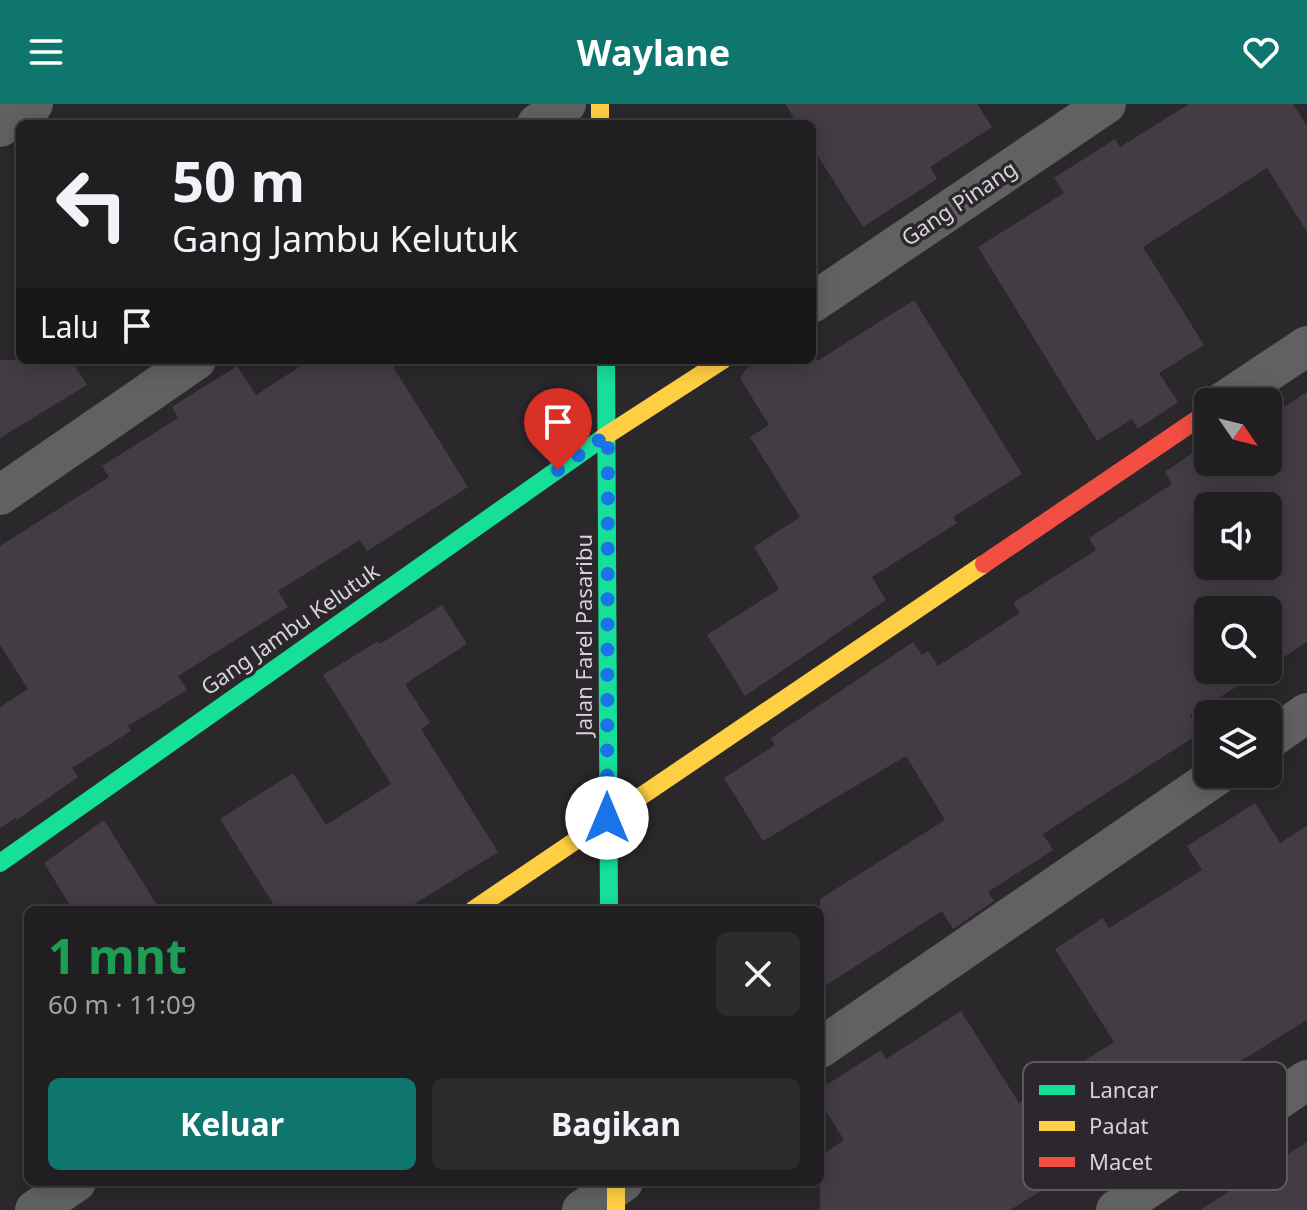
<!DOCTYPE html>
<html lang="id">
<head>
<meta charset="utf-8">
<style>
  :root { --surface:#201e20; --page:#2d2b2d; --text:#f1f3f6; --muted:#a2a2a5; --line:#3d3c3e; --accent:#0f766e }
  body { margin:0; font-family:"Noto Sans",sans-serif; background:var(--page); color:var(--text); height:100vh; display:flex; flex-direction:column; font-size:30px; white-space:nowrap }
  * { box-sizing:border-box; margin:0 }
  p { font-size:26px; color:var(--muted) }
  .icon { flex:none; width:44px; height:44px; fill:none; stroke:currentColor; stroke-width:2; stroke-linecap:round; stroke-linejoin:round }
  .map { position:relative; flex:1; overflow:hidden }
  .side { position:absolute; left:24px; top:802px; width:800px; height:280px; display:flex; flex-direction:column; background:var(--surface); border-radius:12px; box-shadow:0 4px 20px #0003,0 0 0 2px var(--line) }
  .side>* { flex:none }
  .top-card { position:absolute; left:16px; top:16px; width:800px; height:244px; border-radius:12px; box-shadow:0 4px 20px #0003,0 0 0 2px var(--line); background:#201e20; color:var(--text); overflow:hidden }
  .needle { width:52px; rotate:125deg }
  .fabs { position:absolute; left:1194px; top:284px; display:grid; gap:16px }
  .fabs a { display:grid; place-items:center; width:88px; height:88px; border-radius:12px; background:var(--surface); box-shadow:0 4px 20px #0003,0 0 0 2px var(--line); font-size:40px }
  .pin { position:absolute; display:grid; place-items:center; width:68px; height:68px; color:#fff; margin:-82px -34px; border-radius:50% 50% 50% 0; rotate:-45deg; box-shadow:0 0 8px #0007 }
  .pin .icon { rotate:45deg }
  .me { position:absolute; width:88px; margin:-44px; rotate:0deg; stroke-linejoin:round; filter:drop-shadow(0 0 6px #0008) }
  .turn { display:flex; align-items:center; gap:28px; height:168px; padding:0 24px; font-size:36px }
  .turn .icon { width:104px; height:104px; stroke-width:2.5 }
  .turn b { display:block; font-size:56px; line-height:68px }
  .then { display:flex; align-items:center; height:76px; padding:0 24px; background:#0003; gap:16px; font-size:30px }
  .round { display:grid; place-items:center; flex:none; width:84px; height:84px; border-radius:12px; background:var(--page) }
  .overview { display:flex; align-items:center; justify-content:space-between; height:136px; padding:0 24px }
  h1 { font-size:48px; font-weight:700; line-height:60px; color:#1e9e55 }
  .primary-button { display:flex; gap:16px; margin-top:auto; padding:16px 24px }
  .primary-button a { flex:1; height:92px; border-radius:12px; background:var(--accent); color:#fff; font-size:32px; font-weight:700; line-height:92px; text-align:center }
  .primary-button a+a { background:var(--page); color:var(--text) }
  header { display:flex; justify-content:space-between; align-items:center; height:104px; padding:0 24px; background:var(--accent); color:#fff; font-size:36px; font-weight:700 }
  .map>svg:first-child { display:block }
  .building { fill:#433c45; fill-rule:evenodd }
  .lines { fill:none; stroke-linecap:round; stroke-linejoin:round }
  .street { stroke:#616162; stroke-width:40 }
  .fast { stroke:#16e098; stroke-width:18 }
  .slow { stroke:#ffcf43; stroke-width:18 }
  .jam { stroke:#f24e42; stroke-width:18 }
  .route { stroke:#1a73e8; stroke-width:14; stroke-dasharray:0 25.2 }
  .labels { text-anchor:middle; stroke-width:7; stroke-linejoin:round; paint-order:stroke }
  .street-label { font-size:22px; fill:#d5d3d6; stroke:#2b272c }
  .key { fill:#2b272c; stroke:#5e5b5f; stroke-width:2 }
  .key-label { font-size:22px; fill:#d5d3d6 }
</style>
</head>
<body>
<header><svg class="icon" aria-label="menu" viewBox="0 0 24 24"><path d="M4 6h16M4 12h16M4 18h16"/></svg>Waylane<svg class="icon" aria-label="heart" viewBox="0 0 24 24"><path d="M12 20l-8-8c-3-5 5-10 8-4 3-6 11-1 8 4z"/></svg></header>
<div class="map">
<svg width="1307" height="1106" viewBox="0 0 1307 1106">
  <rect width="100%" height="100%" fill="#2a282b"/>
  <path class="building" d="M785,0h192l15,23 -62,40 7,12 -74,48 -51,-80v-23h-14z
    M1189,0h104l14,22v106l-40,-64 -124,79 61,98 -45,28 19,29 -40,27 -6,-10 -35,22 -119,-194 86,-54 -10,-15 61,-39 5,8z
    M914,196l108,174 -69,43 4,6 -85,54 14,23 -141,96 -38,-61 72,-46 -25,-42 46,-30 -50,-80 19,-12 -29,-47 6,-9 15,-9h58z
    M0,256h71l16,25 -87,53z
    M310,256h79l79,127 -101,64 -7,-11 -82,51 10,16 -110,69 9,14 -59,36 3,5 -59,37 6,9 -61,43 -1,-2 -16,10v-121l28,-18 -28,-44v-99l109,-69 -7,-11 76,-48 -6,-11 65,-41 19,29z
    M1307,288v250l-39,25v-57h-60v60h55l-73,46 10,17 -157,101 10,16 -65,42 6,9 -41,28 -11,-18 -122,78v-90l125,-79 -39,-64 -143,85 -39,-63 51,-33 -4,-7 142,-96 9,13 6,-4 10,15 82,-53 -7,-10 83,-53 -7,-12 83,-54 -7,-12 39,-27 4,6v11h60v-45zM1208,402h60v60h-60z
    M442,501l25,39 -62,40 25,39 -9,6 77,123 -93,58h-128l-57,-91 73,-46 33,52 65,-41 -68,-109 55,-34 2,3z
    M1255,699l25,40 27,-17v194l-89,55 8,12 -50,31 -2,-4 -93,58 -3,-4 -68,42h-190v-54l24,-16 -24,-38v-13l61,-39 5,9 75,-48 58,92 95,-61 -59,-93 48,-31 6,10 93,-58 -15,-24z
    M104,716l56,90h-87l-29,-47z
    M1307,1038v68h-107z"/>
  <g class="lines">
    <path class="street" d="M537,20l29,-20
      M0,23l33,-23
      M812,199l294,-199
      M1223,298l84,-56
      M0,391l196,-135
      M1268,636l39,-27
      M820,944l399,-274
      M35,1106l41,-28
      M582,1106l41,-28
      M1116,1106l191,-130"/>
    <path class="fast" d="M606,256l3,550
      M0,759l604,-426"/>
    <path class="slow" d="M600,0v20
      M604,333l119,-77
      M473,806l511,-346
      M616,1078v28"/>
    <path class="jam" d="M984,460l224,-152"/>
  </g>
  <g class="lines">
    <path class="route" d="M558,366l50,-36 -1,384"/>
  </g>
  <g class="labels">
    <g class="street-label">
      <text transform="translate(959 99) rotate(-34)" y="8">Gang Pinang</text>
      <text transform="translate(290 525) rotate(-35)" y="8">Gang Jambu Kelutuk</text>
      <text transform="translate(584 531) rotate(-90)" y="8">Jalan Farel Pasaribu</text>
    </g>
  </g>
  <rect x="1023" y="958" width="264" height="128" rx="12" class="key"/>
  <rect x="1039" y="981" width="36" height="10" fill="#16e098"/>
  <rect x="1039" y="1017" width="36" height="10" fill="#ffcf43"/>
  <rect x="1039" y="1053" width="36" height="10" fill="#f24e42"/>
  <g class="key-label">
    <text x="1089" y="994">Lancar</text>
    <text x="1089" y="1030">Padat</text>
    <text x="1089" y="1066">Macet</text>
  </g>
</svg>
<div class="fabs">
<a><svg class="needle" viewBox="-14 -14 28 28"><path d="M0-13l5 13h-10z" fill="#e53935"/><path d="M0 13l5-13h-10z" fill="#a2a2a5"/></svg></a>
<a><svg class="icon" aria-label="sound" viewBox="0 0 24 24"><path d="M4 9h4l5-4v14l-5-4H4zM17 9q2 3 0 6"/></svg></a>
<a><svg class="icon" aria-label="search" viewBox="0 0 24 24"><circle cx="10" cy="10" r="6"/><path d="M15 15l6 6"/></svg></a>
<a><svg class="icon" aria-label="layers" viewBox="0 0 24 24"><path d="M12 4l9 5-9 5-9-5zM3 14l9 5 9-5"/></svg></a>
</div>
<div class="pin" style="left:558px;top:366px;background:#d93025"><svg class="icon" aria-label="arrive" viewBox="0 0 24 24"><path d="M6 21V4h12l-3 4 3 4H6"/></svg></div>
<svg class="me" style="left:607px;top:714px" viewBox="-20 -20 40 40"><circle r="19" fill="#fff"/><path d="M0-13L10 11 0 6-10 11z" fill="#1a73e8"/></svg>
<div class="top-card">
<div class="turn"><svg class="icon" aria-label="left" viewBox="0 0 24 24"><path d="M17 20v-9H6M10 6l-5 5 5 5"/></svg><div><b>50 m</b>Gang Jambu Kelutuk</div></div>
<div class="then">Lalu<svg class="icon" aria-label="arrive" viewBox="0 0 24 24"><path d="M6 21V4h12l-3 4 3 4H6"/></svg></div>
</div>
<section class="side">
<div class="overview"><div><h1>1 mnt</h1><p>60 m · 11:09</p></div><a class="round"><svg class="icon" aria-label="close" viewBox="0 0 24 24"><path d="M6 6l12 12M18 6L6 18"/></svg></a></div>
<div class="primary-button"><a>Keluar</a><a>Bagikan</a></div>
</section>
</div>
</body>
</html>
